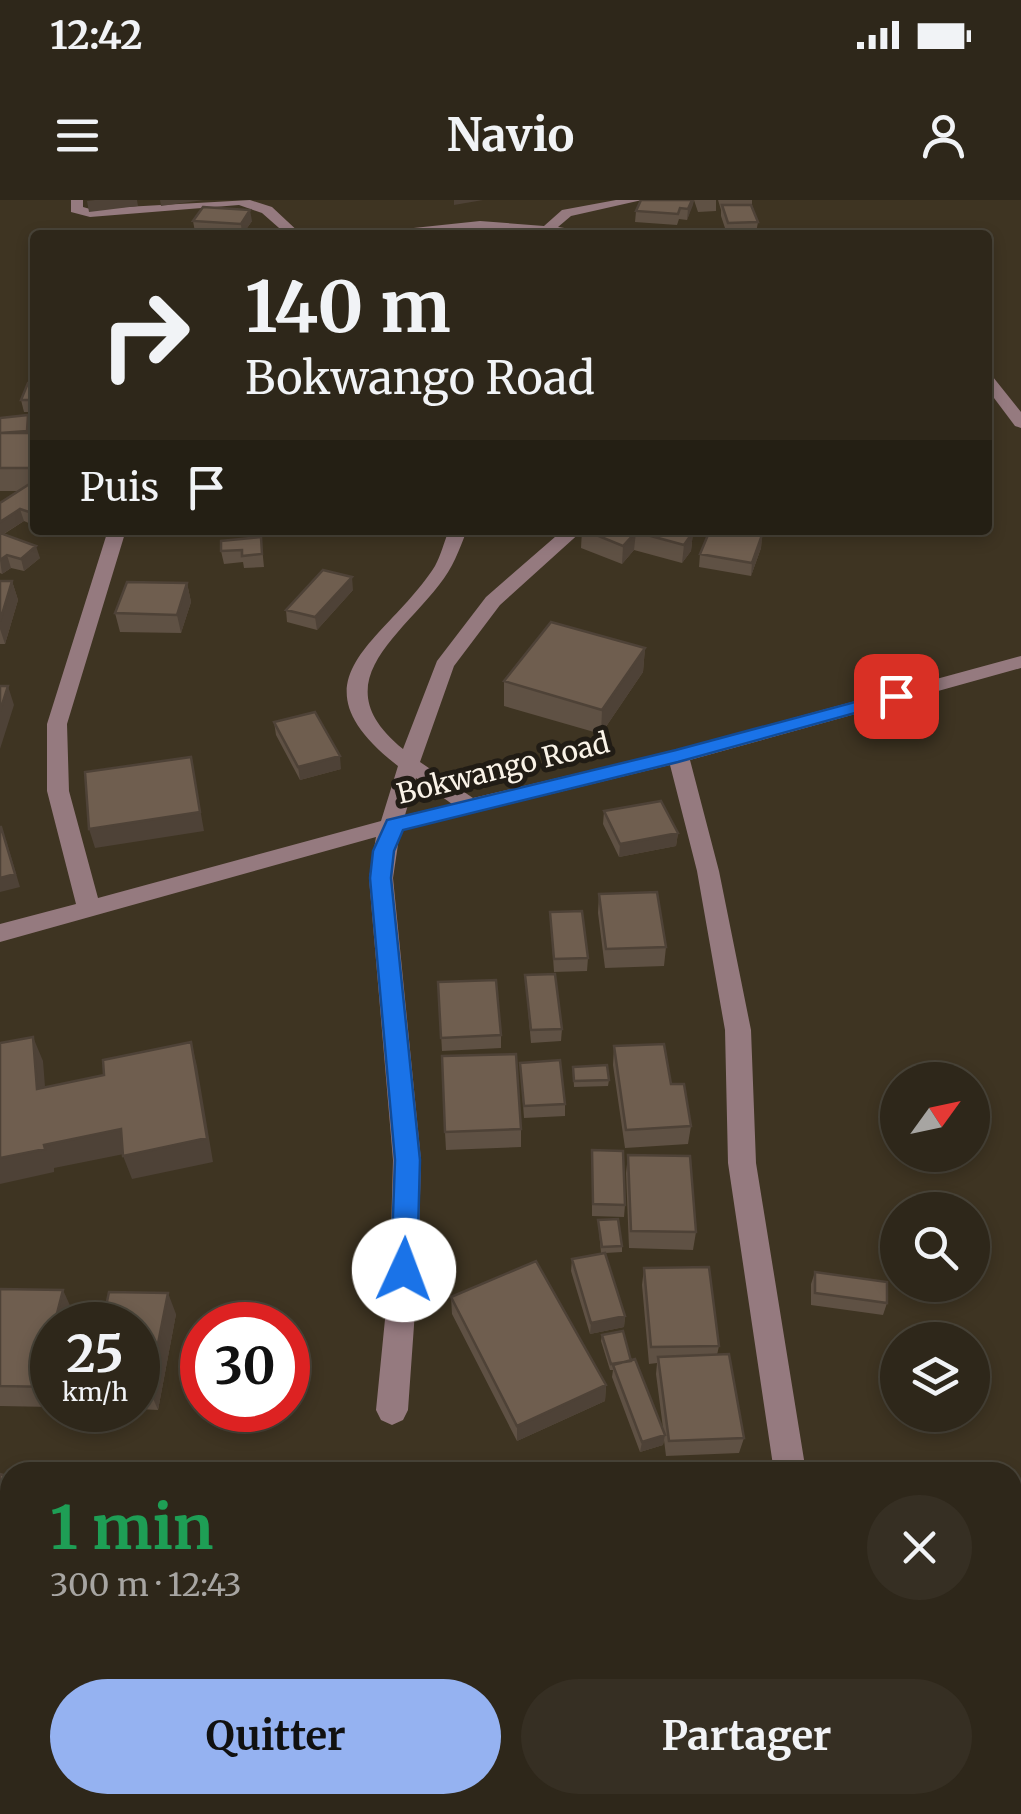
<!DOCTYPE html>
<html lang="fr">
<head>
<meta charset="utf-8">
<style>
  :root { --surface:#2e271a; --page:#362f23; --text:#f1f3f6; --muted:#a7a5a2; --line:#494439; --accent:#95b2f1 }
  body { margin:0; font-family:Merriweather,serif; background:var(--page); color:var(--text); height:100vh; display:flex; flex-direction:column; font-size:38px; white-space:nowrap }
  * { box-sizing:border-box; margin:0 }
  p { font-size:32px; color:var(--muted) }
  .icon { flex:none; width:55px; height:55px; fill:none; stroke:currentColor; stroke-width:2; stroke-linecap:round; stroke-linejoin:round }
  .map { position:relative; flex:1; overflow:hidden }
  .sheet { position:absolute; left:0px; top:1262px; width:1022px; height:352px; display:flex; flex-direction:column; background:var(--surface); border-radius:30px 30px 0 0; box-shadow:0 5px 15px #0003,0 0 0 2px var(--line) }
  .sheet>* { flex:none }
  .hud { position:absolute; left:30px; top:30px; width:962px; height:305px; border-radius:10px; box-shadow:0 5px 15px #0003,0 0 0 2px var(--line); background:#2e271a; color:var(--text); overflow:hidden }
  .needle { width:65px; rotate:57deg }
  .buttons { position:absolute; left:880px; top:862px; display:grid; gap:20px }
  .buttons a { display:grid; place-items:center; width:110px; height:110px; border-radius:50%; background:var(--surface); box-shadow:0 5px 15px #0003,0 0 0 2px var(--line); font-size:50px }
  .speed { position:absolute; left:30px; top:1102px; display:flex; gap:20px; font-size:50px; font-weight:700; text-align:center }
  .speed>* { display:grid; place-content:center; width:130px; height:130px; border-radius:50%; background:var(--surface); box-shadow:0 5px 15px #0003,0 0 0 2px var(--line); line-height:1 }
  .speed small { font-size:25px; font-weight:400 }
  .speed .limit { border:15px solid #d22; background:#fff; color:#111 }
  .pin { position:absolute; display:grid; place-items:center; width:85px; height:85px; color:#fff; margin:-42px; border-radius:20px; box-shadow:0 5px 15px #0006 }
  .me { position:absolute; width:110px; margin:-55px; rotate:2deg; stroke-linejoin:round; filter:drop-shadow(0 0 8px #0008) }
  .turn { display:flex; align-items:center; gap:35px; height:210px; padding:0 50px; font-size:45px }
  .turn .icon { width:130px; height:130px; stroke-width:2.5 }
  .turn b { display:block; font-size:70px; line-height:85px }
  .then { display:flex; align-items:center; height:95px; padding:0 50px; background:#0003; gap:20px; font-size:38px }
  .round { display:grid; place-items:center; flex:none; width:105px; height:105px; border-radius:52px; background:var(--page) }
  .overview { display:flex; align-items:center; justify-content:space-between; height:170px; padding:0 50px }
  h1 { font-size:60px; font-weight:700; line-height:75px; color:#1e9e55 }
  .button { display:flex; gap:20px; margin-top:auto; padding:20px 50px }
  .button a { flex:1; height:115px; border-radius:60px; background:var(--accent); color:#111; font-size:40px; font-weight:700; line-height:115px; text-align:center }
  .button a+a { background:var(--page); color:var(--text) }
  .status { display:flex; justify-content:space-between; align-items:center; height:70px; padding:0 50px; background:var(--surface); direction:ltr }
  .status svg { height:28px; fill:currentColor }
  header { display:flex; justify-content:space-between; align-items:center; height:130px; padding:0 50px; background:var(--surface); font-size:45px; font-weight:700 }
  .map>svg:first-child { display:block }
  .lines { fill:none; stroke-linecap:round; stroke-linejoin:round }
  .minor { fill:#957a7f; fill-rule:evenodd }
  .wall { fill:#5f5144 }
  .shaded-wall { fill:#4e4237 }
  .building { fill:#6f5e4f; stroke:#4e4237; stroke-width:2.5 }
  .route { fill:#1a73e8; stroke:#114b97; stroke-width:2.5 }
  .labels { text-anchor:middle; stroke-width:10; stroke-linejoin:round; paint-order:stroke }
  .street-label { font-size:28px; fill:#faf3e8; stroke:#211c15 }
</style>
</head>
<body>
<div class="status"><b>12:42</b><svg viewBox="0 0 49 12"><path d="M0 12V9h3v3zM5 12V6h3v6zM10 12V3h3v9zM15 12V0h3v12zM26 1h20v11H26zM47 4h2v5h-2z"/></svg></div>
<header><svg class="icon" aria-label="menu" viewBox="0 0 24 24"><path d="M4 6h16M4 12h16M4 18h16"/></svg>Navio<svg class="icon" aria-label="person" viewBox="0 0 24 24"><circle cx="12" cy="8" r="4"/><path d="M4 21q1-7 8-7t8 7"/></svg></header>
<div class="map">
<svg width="1021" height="1614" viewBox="0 0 1021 1614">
  <rect width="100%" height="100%" fill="#3e3422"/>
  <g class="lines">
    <path class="minor" d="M71,0h12v7l7,2 160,-9 22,7 30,28h-15l-25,-22 -23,-8 -149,12 -19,-5z
      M616,0h26l-71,16 -13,11 51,8 -129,-6 -102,6 7,-4 95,-10 64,5 18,-16z
      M988,175l5,2 28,35v16l-6,-2 -27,-36z
      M108,330h18l-59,194 2,67 29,107 283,-77 17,-55c-113,-88 -11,-124 37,-200 6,-11 9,-24 14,-36h18c-8,20 -14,38 -28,55 -43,55 -115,100 -36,164l34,-88 49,-64 77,-67h20l-83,75 -46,61 -34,96 53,36 203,-48 345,-94v12l-331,92 29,111 32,159 5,133 50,309h-32l-46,-309 -3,-133 -28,-159 -27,-106 -270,66 -7,47 28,282 -3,109 -10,141 -5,10 -11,5 -11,-5 -5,-10 14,-141 3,-109 -24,-282 7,-41 -376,105v-18l76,-20 -29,-113v-67zM416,578l36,26 -47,11z
      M685,1605h40l-4,9h-40z"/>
  </g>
  <path class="wall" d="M641,0h53l-7,20 -8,-1 -2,6 -42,-3 1,-11z
    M694,0h22v11l-18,1z
    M718,0h34v5l6,17 -2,11 -29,1 -6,-18v-6z
    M193,21h59l-10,14 -47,-3z
    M35,183v29h-11l-3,-12z
    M0,218l31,10v5h4v90l-2,2 -9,-4 -20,13 36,24 -16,13 -13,-3 -9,6 -2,-1v-70l19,-12h-19z
    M582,330l111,2 -2,19 -9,12 -48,-13 -12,14 -41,-16z
    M762,335l-1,13 -10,28 -52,-9 1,-13z
    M261,337l3,30 -20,1 -1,-6 -19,2 -3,-13z
    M0,381h12l6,19 -13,44h-5z
    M187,383l4,19 -10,31 -61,-1 -5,-19z
    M353,390l-36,40 -30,-8 -1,-12z
    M645,448l-2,24 -42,62 -97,-28v-25z
    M274,522l67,47 -41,11 -24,-45z
    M604,611l74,22 -2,13 -57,11 -16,-33z
    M599,694l67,53 -2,19 -59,2 -7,-55z
    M550,712l38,46 -1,13 -33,1z
    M525,775l37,54 -1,12 -30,2z
    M438,782l63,53v13l-59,3z
    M614,846l57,38 20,42 -3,18 -63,4 -12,-83z
    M520,863l45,41v12l-41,2z
    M573,867l36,13 -1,6 -34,1z
    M521,929v18l-75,3 -1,-18z
    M592,950l33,55 -1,12 -32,-1z
    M628,955l68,77 -3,18 -64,-2 -3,-75z
    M598,1020l24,26v6l-17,1 20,63 -1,11 -34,7 -19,-63 1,-12 29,-6z
    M644,1068l75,78 -2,9 27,83 -5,15 -73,3 -2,-16 -1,5 -23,7 -28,-75 1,-7h-3l-9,-29 1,-6 29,25 32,68 -7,-54 1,-11 -8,1 -7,-79z
    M815,1072l72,31 -4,12 -72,-10v-21z
    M0,1089l73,23 -21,13v82l-52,-1z
    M451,1097l155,88 -1,16 -88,40 -65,-127z
    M176,1114l-18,96 -20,-1v-84z"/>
  <path class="shaded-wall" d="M95,0h42l1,6 -49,6 -2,-11z
    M160,0h44l-43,6z
    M454,0h29l-29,5z
    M692,0h2l-1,5 -6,15 1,-11z
    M250,10l2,11 -10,14 -1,-11z
    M20,309l4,12 -24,15v-14z
    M35,309v14l-2,2 -4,-13z
    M636,332l-2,18 -12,14 1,-18z
    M693,332l-2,19 -9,12 2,-18z
    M762,335l-1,13 -10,28 1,-13z
    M36,346l4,12 -16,13 -3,-12z
    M7,355l4,13 -9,6 -2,-14z
    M352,377l1,13 -36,40 -2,-13z
    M12,381l6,19 -13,44 -5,-15v-8z
    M187,383l4,19 -10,31 -4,-18z
    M645,448l-2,24 -42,62 1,-24z
    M8,486l6,19 -14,44v-38z
    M340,556l1,13 -41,11 -2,-13z
    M191,557l13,74 -109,17 -6,-19z
    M678,633l-2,13 -57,11 1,-13z
    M6,640l14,47 -20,5v-14z
    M33,837l10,24 4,51 -10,-23z
    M191,842l6,24 16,96 -81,17 -9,-23z
    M121,929l8,24 -75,15v4l-54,12v-26l44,-13z
    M63,1090l10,22 -3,13h-16z
    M168,1093l8,21 -18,96 -9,-21z
    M625,1116l-1,11 -34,7 1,-11z
    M606,1185l-1,16 -88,40v-15z
    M665,1235l-2,10 -23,7 2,-10z
    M10,1342v44l-10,19v-44z
    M467,1605h11l-7,9h-11z"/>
  <path class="building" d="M641,0h51l-4,9 -8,-1 -2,6 -42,-3z
    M722,5h29l7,17 -30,1z
    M203,7l47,3 -9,14 -48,-3z
    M28,183h7v17h-14z
    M28,215l-1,16 -27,2v-15z
    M0,233h35v35h-35z
    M28,285l7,3v21l-6,3 -9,-3 -20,13v-19z
    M584,330h102l7,2 -9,13 -48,-13 -13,14z
    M710,330h21l31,5 -10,28 -52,-9z
    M731,330h30v4l-12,-1z
    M0,333l36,13 -15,13 -14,-4 -7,5z
    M261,337l1,17 -20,2v-6l-21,1v-10z
    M323,370l29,7 -37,40 -29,-7z
    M0,381h12l-12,40z
    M127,382l60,1 -10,32 -62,-2z
    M551,422l94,26 -43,62 -98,-29z
    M0,486h8l-8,25z
    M315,512l25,44 -42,11 -24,-45z
    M191,557l9,55 -111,17 -4,-57z
    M661,601l17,32 -58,11 -16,-33z
    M0,627h1l14,47 -15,4z
    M657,692l9,55 -60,2 -7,-55z
    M582,711l6,47 -34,1 -4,-47z
    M555,774l7,55 -31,1 -6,-55z
    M496,780l5,55 -60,3 -3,-56z
    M33,837l4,52 67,-14 -1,-15 88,-18 16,96 -84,18 -2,-27 -77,16 1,4 -45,9v-115z
    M664,844l7,40h13l7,42 -65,4 -12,-84z
    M516,854l5,75 -76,3 -3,-76z
    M560,860l5,44 -41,2 -4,-43z
    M607,865l2,15 -35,1 -1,-14z
    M592,950l31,1 2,54 -32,-1z
    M628,955l62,1 6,76 -65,-1z
    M618,1019l4,27 -20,1 -4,-27z
    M605,1053l20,63 -34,7 -19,-64z
    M536,1061l70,124 -89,41 -66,-129z
    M709,1067l10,79 -68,1 -7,-79z
    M815,1072l72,10v21l-72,-10z
    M0,1089l63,1 -9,35h-2v62l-52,-1z
    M109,1092l59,1 -19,96h-11v-64h-36z
    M623,1131l8,30 -20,3 -9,-29z
    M729,1154l15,84 -75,3 -11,-84z
    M635,1159l30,76 -23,7 -29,-77z
    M0,1274l10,3v65l-10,19z
    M318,1605h149l-7,9h-149z"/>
  <path class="route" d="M896,491l6,2v7l-224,62 -275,68 -9,21 -3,27 29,282 -3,110 -4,8 -9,3 -9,-3 -4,-8 4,-110 -25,-282 3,-27 14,-31 289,-70z"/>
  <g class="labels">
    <g class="street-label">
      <text transform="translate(503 568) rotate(-14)" y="10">Bokwango Road</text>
    </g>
  </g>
</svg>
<div class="buttons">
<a><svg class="needle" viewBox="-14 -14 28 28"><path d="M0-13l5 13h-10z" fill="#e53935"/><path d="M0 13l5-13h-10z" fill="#a7a5a2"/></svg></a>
<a><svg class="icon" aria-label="search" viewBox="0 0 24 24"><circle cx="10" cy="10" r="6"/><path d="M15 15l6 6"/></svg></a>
<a><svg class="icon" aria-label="layers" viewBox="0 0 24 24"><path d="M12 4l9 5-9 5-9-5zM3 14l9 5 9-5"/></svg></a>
</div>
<div class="speed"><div>25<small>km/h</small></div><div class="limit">30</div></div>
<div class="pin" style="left:896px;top:496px;background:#d93025"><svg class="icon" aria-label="arrive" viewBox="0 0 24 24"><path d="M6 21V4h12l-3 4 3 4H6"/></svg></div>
<svg class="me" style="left:404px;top:1070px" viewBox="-20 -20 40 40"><circle r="19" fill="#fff"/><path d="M0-13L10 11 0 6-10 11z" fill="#1a73e8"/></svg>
<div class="hud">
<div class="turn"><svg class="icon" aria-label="right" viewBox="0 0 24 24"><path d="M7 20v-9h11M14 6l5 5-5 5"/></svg><div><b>140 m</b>Bokwango Road</div></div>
<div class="then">Puis<svg class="icon" aria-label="arrive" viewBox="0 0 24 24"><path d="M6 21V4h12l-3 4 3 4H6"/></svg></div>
</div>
<section class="sheet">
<div class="overview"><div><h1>1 min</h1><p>300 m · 12:43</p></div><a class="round"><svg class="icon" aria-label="close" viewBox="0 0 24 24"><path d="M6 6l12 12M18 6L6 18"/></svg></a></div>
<div class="button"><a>Quitter</a><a>Partager</a></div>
</section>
</div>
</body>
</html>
